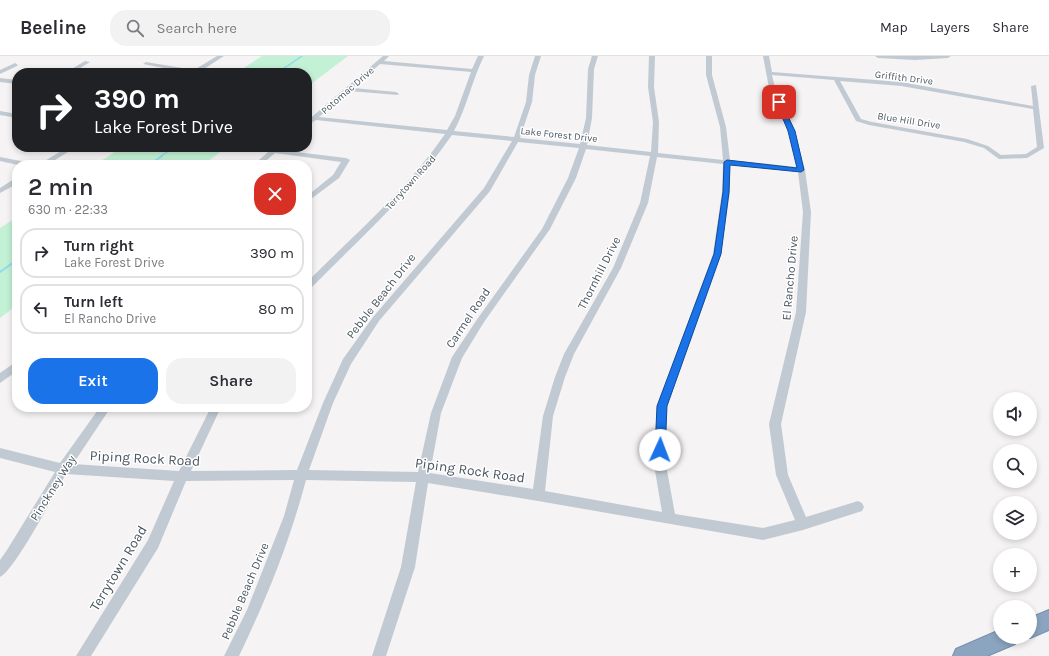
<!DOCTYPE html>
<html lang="en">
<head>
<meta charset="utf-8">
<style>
  :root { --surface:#fff; --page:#f2f2f3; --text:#2b2b33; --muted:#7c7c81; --line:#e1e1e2; --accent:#1a73e8 }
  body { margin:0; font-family:Karla,sans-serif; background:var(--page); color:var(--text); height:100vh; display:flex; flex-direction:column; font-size:15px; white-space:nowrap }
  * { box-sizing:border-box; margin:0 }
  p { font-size:13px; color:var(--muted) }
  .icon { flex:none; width:22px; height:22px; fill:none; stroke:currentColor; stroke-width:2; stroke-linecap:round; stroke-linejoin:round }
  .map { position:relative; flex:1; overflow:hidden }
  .panel { position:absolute; left:12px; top:104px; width:300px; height:252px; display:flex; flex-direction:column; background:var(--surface); border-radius:16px; box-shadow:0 2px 6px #0003 }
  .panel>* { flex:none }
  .guide { position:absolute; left:12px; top:12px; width:300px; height:84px; border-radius:16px; box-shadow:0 2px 6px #0003; background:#202124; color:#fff; overflow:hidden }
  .fabs { position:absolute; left:993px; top:336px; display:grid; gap:8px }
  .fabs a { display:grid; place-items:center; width:44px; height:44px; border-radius:50%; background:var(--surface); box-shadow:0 2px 6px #0003; font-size:20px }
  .pin { position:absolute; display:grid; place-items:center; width:34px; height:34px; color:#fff; margin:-17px; border-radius:8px; box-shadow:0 2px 6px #0006 }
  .me { position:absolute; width:44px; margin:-22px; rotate:2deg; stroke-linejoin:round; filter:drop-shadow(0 0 3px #0008) }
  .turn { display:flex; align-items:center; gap:14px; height:84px; padding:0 16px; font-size:18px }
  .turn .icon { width:52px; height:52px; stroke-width:2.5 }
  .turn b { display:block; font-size:28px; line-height:34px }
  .round { display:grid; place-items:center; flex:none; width:42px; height:42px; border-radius:16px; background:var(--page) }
  .summary { display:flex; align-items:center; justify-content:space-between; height:68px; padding:0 16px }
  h1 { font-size:24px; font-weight:600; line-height:30px }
  .cta { display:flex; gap:8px; margin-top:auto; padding:8px 16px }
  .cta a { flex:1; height:46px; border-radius:16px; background:var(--accent); color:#fff; font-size:16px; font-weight:600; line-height:46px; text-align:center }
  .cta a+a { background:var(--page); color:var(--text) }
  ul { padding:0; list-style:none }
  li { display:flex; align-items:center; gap:12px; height:50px; margin:0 8px 6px; padding:0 8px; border:2px solid var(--line); border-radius:16px }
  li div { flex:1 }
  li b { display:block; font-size:15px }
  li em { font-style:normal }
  header { display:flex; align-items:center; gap:24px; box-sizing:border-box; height:56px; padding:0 20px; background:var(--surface); border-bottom:1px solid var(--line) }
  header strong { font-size:19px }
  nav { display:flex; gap:22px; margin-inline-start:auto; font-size:14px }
  .search { width:280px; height:36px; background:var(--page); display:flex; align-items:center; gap:10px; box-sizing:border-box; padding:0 14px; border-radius:16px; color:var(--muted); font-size:15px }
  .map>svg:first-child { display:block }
  .green { fill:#c3f1d5 }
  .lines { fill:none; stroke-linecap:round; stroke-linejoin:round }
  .stream-far1 { stroke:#90daee; stroke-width:1.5 }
  .stream { stroke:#90daee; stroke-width:2 }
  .highway-casing { stroke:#7690ad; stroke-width:2 }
  .minor { fill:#c1cad2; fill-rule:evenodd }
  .highway { fill:#8ba5c1; fill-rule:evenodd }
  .route { fill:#1a73e8; stroke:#114b97 }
  .labels { text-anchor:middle; stroke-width:3; stroke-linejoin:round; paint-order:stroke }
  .far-street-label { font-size:10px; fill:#4a5661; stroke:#fff }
  .street-label { font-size:12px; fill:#4a5661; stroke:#fff }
  .near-street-label { font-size:14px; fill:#4a5661; stroke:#fff }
</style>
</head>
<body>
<header>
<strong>Beeline</strong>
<div class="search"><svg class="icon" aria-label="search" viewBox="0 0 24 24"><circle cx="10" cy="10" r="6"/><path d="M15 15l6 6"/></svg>Search here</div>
<nav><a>Map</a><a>Layers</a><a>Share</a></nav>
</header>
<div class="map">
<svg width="1049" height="600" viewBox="0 0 1049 600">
  <rect width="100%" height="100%" fill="#f5f3f3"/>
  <path class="green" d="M262,0h86l-41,31v-14h-71z
    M122,91h105l-24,18h-108z
    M17,161v88l-17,13v-90z"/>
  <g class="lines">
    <path class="stream-far1" d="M277,17l25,-17
      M160,101l14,-10"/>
    <path class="stream" d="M149,109l13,-9
      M0,216l17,-12"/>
    <defs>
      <path id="highway" d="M1049,554v20l-19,8 -2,-1h2v-19z
        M1000,574v7h18l-3,7 -28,12h-34l3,-7z"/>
    </defs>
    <use href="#highway" class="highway-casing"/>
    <path class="minor" d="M217,0h7l-26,17h-8l-47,-9 3,-2 48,8z
      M383,0h6l-5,5 88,8 6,-13h6c-12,24 -17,51 -30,75l60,6 12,-35 3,-27 6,-19h6l-6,19 -3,27 -12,36 60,6 6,-26 2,-49 4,-13h6l-4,13 -2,49 -5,27 64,7 2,-30 -5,-35 1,-31h6l-1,31 5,35 -1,31 65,7 -3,-33 -14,-52v-19h6v19l14,52 4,33 67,7 -8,-36 -20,-43 -6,-32h6l3,16 129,10 132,24 -2,-20 5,-1 8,63 -17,10 -28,1 -15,-11 -20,-6 -95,-17 -13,-4 -22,-41 -62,-5 3,13 20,43 10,39 6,42 -5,100 -25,112 7,51 18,42 52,-16 4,2 2,4 -2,4 -59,19 -40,10 -225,-39 -110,-18 -13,84 -29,89h-14l29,-89 15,-85 -110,-2c-16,61 -40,120 -67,176h-15l23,-46 37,-94 10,-36 -108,1 -28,67 -67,108h-15l72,-116 26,-59 -108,-7c-11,19 -51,96 -66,103v-17l7,-10 48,-78 -55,-14v-10l60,15 40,-56h11l-38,57 106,7 32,-64h10l-30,64 106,-1 26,-67 20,-44 30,-42 111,-129 28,-47 -60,-6c-40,58 -93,104 -142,154l-3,1v-8c48,-48 100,-92 138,-148l-129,-14 -9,6v-5zM380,8l91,8 -16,44 -8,14 -128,-13 30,-26 49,4 1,-1 -3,-2 -43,-4zM840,25l61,5 132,23 4,38 -11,7 -25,1 -13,-9 -21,-7 -95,-17 -11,-3zM518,86l61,6 -11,30 -26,51 -64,89 -26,39 -21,56 -13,59 -109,-2 24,-67 18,-39 28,-43 111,-130zM586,93l64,7 -10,47 -27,65 -49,86 -9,23 -12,39 -10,73 -103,-16 11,-60 21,-55 22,-36 66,-93 26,-51zM657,101l66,7 -1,28 -9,62 -56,152 -3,59 8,47 -117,-21 8,-75 12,-39 9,-23 47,-86 27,-65zM730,109l68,7 5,40 -7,100 -27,112 7,51 19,45 -32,8 -88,-14 -9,-49 1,-59 54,-152 9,-62z
      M875,0h76l-3,2 -33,2 -37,-2z
      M85,5l5,1 -18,11h-7z
      M15,7l3,2 -1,1 -17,8v-4z
      M0,22l17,2v4l-17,-2z
      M0,55l17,3v4l-17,-3z
      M68,91h8l-29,18h-9z
      M274,91h6l-1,3 67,8 4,2 -11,18 -32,24v-6l26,-21 8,-13 -66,-9 -14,12h-8z
      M0,101l31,6 1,2h-14l-18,-4z
      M14,123h3v5l-17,9v-5z
      M17,305v10l-17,12v-10z"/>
    <use href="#highway" class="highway"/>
  </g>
  <path class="route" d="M779,45l2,1 14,29 9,39 -3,2 -71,-7 -1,27 -8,62 -54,152 -2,44 -1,3 -4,2 -4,-2 -1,-3 2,-44 57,-152 9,-62 1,-30 3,-2 70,8 -9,-37 -12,-29z"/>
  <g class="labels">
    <g class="far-street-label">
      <text transform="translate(904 21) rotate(7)" y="4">Griffith Drive</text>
      <text transform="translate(347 34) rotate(-41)" y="4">Potomac Drive</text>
      <text transform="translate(909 64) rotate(9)" y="4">Blue Hill Drive</text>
      <text transform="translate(559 78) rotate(6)" y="4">Lake Forest Drive</text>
      <text transform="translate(410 126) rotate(-48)" y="4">Terrytown Road</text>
    </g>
    <g class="street-label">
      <text transform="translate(599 217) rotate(-63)" y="4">Thornhill Drive</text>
      <text transform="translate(790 222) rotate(-85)" y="4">El Rancho Drive</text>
      <text transform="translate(381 240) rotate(-52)" y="4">Pebble Beach Drive</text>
      <text transform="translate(468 262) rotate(-56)" y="4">Carmel Road</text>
      <text transform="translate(53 432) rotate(-58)" y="4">Pinckney Way</text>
      <text transform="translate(245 535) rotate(-67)" y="4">Pebble Beach Drive</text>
    </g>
    <g class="near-street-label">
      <text transform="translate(145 402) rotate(3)" y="5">Piping Rock Road</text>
      <text transform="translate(470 414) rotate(8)" y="5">Piping Rock Road</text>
      <text transform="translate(118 512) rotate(-59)" y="5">Terrytown Road</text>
    </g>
  </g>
</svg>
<div class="fabs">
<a><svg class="icon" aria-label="sound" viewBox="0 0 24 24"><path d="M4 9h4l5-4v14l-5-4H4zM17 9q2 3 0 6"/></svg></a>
<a><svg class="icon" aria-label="search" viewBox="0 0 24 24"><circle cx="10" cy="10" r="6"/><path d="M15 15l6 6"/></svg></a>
<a><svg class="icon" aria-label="layers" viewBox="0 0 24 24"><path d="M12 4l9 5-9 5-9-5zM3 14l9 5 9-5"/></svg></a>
<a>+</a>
<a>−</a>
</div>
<div class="pin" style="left:779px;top:46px;background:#d93025"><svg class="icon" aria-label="arrive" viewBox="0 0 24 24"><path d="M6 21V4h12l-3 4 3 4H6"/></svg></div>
<svg class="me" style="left:660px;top:394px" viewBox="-20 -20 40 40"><circle r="19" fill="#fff"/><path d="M0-13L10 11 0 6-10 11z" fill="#1a73e8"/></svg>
<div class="guide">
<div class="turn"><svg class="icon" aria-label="right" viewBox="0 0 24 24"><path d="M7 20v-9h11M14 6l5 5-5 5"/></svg><div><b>390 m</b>Lake Forest Drive</div></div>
</div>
<section class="panel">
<div class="summary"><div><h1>2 min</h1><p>630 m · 22:33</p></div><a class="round" style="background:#d93025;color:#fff"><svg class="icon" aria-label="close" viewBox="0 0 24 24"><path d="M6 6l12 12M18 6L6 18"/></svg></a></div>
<ul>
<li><svg class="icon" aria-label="right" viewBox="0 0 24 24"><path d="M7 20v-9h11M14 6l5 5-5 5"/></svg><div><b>Turn right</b><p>Lake Forest Drive</p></div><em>390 m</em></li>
<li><svg class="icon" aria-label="left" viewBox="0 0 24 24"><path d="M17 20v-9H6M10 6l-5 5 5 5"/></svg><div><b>Turn left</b><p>El Rancho Drive</p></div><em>80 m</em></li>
</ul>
<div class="cta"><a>Exit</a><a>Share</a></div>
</section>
</div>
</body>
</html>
